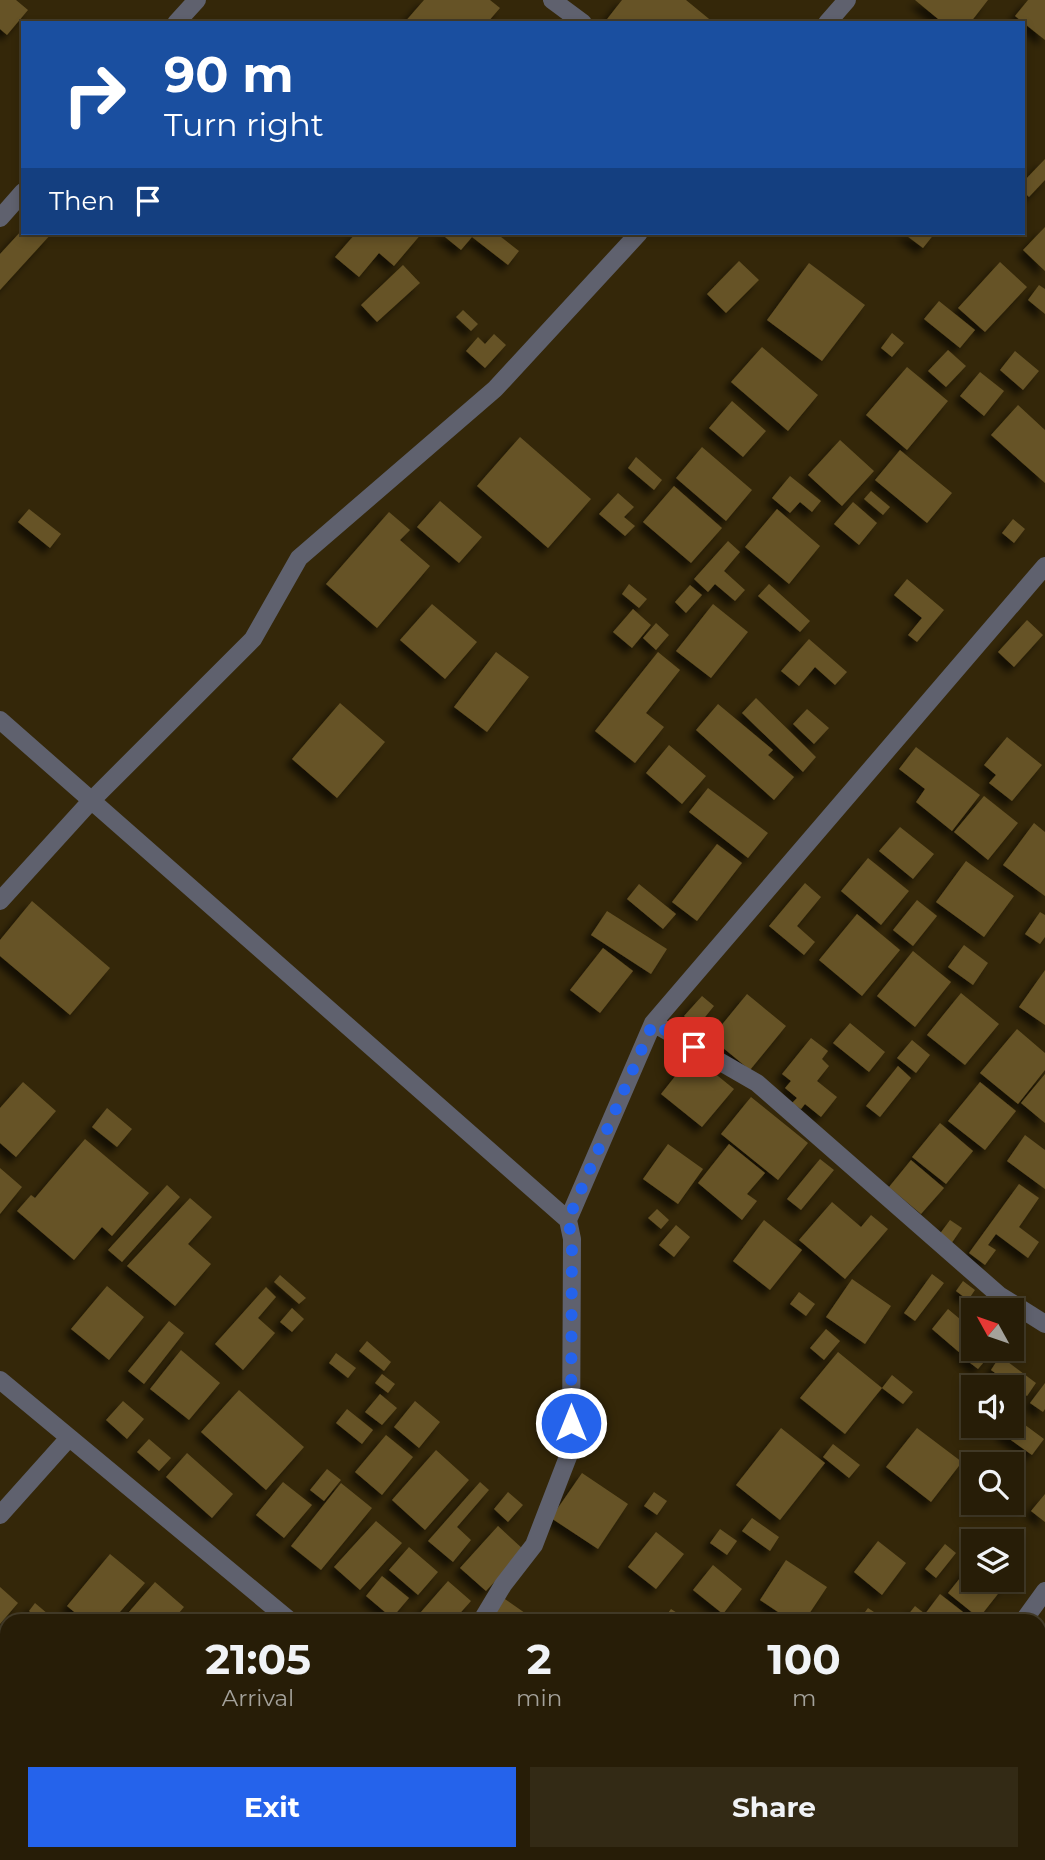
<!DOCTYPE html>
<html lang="en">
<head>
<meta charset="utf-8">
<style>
  :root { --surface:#271d07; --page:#332a15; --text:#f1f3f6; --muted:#a4a29b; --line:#433b28; --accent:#2563eb }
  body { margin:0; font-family:Montserrat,sans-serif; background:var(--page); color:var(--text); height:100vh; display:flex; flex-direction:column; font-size:26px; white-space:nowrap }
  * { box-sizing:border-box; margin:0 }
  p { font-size:23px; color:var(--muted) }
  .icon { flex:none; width:38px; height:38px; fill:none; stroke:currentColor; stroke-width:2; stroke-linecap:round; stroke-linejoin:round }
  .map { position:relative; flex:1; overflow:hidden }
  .panel { position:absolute; left:0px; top:1614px; width:1046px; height:247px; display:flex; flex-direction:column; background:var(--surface); border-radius:21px 21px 0 0; box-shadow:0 4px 10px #0003,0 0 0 2px var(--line) }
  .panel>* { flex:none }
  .guide { position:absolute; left:21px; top:21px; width:1004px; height:214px; border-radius:0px; box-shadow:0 4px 10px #0003,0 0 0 2px var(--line); background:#1a4fa0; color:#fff; overflow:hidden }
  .needle { width:46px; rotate:310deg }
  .tools { position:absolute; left:961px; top:1298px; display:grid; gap:14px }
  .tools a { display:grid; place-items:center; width:63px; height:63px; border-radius:0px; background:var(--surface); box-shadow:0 4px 10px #0003,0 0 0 2px var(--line); font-size:35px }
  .pin { position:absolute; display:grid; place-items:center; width:60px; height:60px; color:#fff; margin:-30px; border-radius:14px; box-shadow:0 4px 10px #0006 }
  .me { position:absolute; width:77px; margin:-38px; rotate:0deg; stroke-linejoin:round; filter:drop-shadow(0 0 5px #0008) }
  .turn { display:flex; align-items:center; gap:24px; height:147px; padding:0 28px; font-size:32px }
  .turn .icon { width:91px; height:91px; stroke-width:2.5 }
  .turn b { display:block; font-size:49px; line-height:60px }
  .then { display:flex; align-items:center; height:66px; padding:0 28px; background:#0003; gap:14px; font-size:26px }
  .eta { display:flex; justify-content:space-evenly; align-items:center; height:119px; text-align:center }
  .eta b { font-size:42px; font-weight:700; line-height:49px }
  .button { display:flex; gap:14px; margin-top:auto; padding:14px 28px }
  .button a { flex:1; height:80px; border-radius:0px; background:var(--accent); color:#fff; font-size:28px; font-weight:700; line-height:80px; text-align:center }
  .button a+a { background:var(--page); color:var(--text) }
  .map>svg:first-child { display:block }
  .building { fill:#665326; filter:url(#shadow) }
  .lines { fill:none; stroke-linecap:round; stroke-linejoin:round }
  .minor { stroke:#5f616e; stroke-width:18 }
  .route { stroke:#2563eb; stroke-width:12; stroke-dasharray:0 21.6 }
</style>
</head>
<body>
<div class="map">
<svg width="1045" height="1860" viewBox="0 0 1045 1860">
  <defs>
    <filter id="shadow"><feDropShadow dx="-6" dy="6" stdDeviation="3.5" flood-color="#0009"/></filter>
  </defs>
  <rect width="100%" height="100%" fill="#342709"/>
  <path class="building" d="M0,0h16l12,10 -21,25 -7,-6z
    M424,0h66l10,8 -13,15h-83z
    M622,0h64l28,23h-110z
    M915,0h73l-18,23h-27z
    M1028,0h17v40l-30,-24z
    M1045,159v21l-16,17 -5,-5v-11z
    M1045,227v44l-22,-21z
    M23,229v4h29l-52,57v-36z
    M356,233h66l-28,33 -15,-13 -20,24 -24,-20z
    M440,233h56l23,18 -11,14 -36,-28 -11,13z
    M903,233h32l-12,15z
    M739,261l20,19 -33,33 -19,-19z
    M1000,262l27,25 -42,45 -27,-24z
    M809,263l56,42 -43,56 -55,-41z
    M403,265l17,18 -43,39 -16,-17z
    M1039,285l6,4v25l-17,-14z
    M939,301l36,29 -15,18 -36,-29z
    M463,310l15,14 -7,7 -15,-14z
    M892,333l12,10 -12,14 -11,-9z
    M494,334l12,11 -21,23 -19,-17 12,-14 7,7z
    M762,347l56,48 -30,36 -57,-49z
    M948,350l18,16 -20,21 -18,-16z
    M1015,351l24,20 -16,19 -23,-20z
    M907,367l41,34 -41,49 -41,-35z
    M980,372l24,19 -20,25 -24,-20z
    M732,401l34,30 -23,26 -34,-29z
    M1018,405l27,25v53l-54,-48z
    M520,437l71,62 -43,49 -71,-62z
    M840,440l34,31 -32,35 -34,-31z
    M702,447l50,43 -26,31 -50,-43z
    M900,450l52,43 -25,30 -52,-43z
    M636,457l26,23 -8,10 -26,-22z
    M790,476l31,25 -9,11 -12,-10 -10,11 -18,-15z
    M674,486l48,42 -31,35 -48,-41z
    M871,491l19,16 -7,8 -19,-16z
    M618,493l16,14 -10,10 11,9 -10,10 -26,-22z
    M440,501l42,36 -23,26 -42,-36z
    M853,502l24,21 -18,22 -25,-21z
    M29,509l32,25 -11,14 -32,-26z
    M777,509l43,37 -31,38 -44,-37z
    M389,512l21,18 -10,10 30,26 -53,62 -51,-44z
    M1013,519l12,10 -11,14 -12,-10z
    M728,541l12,11 -16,19 21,19 -10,11 -20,-17 -7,8 -14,-13z
    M907,579l37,31 -27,32 -9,-7 14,-17 -28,-23z
    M629,584l18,15 -8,9 -17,-14z
    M769,584l41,37 -10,11 -42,-36z
    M690,585l12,10 -16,18 -11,-11z
    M432,604l45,38 -32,37 -45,-39z
    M713,604l35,28 -37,46 -35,-27z
    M633,609l18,16 -19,23 -19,-16z
    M1027,620l16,15 -29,32 -16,-15z
    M656,623l13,12 -13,15 -13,-12z
    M809,639l38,33 -12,13 -20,-18 -16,19 -18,-15z
    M496,652l33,25 -42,55 -33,-25z
    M658,652l22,18 -34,43 18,14 -29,36 -40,-32z
    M756,698l60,59 -13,15 -61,-59z
    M340,703l45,39 -48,56 -45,-39z
    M718,704l55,46 -5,5 26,22 -20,23 -78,-70z
    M807,709l22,19 -15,16 -21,-20z
    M1007,737l35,28 -30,36 -23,-18 7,-8 -12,-10z
    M669,745l37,31 -24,28 -36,-31z
    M916,747l64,48 -28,36 -36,-29 9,-13 -26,-20z
    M708,788l60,45 -20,25 -59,-46z
    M984,796l34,27 -30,37 -34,-28z
    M1034,823l11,9v64l-42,-31z
    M900,827l34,27 -21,25 -34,-28z
    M717,844l25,19 -45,58 -25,-19z
    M868,858l41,33 -28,34 -40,-34z
    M966,861l48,35 -30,41 -48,-35z
    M805,883l16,14 -24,29 18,16 -11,13 -35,-29z
    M639,884l37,30 -13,15 -36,-30z
    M917,900l20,16 -24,30 -20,-16z
    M32,901l78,67 -40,47 -70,-59v-16z
    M607,911l60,38 -16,25 -60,-39z
    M1040,912l5,3v22l-5,7 -15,-10z
    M857,914l43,36 -38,46 -43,-36z
    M964,945l24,18 -15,22 -25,-18z
    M603,948l30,23 -33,42 -30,-23z
    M913,951l38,31 -36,45 -38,-31z
    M1045,970v55l-26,-18z
    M961,993l38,31 -34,41 -38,-30z
    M747,994l39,32 -36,44 -39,-32z
    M702,996l12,10 -17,21 -13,-11z
    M850,1023l35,29 -16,20 -36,-29z
    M1017,1029l28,24v17l-27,34 -38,-31z
    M811,1038l17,13 -6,8 7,7 -12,15 20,16 -16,20 -16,-13 -4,5 -9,-6 5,-5 -12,-10 6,-7 -9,-7z
    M912,1040l18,15 -14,18 -19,-15z
    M692,1055l42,34 -32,38 -41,-33z
    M898,1066l13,12 -31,39 -14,-11z
    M1045,1074v49l-24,-20z
    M23,1082l33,29 -40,46 -16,-14v-35z
    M980,1082l36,29 -31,39 -37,-29z
    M751,1097l57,46 -30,37 -57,-46z
    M107,1108l25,21 -15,18 -25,-20z
    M940,1123l33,28 -27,33 -34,-27z
    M1025,1135l20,15v39l-38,-28z
    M85,1139l64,54 -37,43 -10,-9 -28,33 -57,-49 14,-16 4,3z
    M668,1144l35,25 -25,35 -35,-25z
    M729,1144l36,29 -18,21 10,7 -15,19 -44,-37z
    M820,1159l14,11 -33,40 -14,-11z
    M911,1160l33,28 -23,26 -32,-27z
    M0,1168l22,19 -22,27z
    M1019,1184l20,14 -20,29 20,15 -11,16 -32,-24 -8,11 8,5 -11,15 -16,-12z
    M167,1185l13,12 -58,65 -14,-12z
    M190,1198l22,19 -24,27 23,20 -36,42 -48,-40z
    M832,1202l29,25 10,-12 17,14 -43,50 -46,-39z
    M657,1209l12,11 -8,9 -13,-11z
    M764,1220l38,30 -32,40 -37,-29z
    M950,1220l12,8 -11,16 -12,-9z
    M676,1225l14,12 -16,20 -15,-12z
    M932,1274l12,9 -29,38 -11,-8z
    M280,1275l26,23 -7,6 -25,-22z
    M852,1279l39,27 -26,38 -39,-27z
    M963,1281l12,9 -7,10 -12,-9z
    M107,1286l37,31 -35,43 -38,-31z
    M266,1287l10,10 -18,21 17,15 -32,37 -28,-26z
    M799,1292l16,12 -9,12 -16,-12z
    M292,1308l12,11 -12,13 -12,-10z
    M948,1309l25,21v7l-13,16 -28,-24z
    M169,1321l15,12 -40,51 -16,-13z
    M826,1329l14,12 -16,19 -14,-12z
    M367,1341l24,21 -7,9 -25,-20z
    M973,1342v7h22l-17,20 -17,-13z
    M181,1350l39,33 -31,37 -39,-31z
    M838,1352l44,36 -37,46 -45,-36z
    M336,1353l20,15 -8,10 -19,-15z
    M1000,1356l36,27 -9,13 -36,-26z
    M382,1374l13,10 -7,9 -13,-10z
    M892,1375l21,17 -10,12 -21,-16z
    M1045,1383v26l-2,3 -13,-9z
    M239,1390l65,57 -38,43 -65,-58z
    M380,1394l17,14 -15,17 -17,-13z
    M123,1401l21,18 -17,20 -21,-19z
    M415,1401l25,21 -21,26 -25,-21z
    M347,1409l26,21 -11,14 -26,-21z
    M1013,1416l31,23 -12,16 -31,-22 5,-7h6z
    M781,1428l44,35 -45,57 -44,-35z
    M917,1428l45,34 -31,40 -45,-35z
    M386,1435l27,22 -31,38 -27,-23z
    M149,1439l22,19 -12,13 -22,-19z
    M833,1444l27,21 -11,13 -26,-21z
    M436,1450l33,30 -44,50 -33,-30z
    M187,1453l46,41 -21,24 -46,-41z
    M327,1469l14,11 -17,21 -14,-11z
    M582,1473l46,31 -30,45 -47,-31z
    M283,1482l29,23 -28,33 -28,-23z
    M480,1482l9,8 -32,37 14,13 -18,22 -25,-21z
    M341,1483l31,25 -51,62 -30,-24z
    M508,1492l15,13 -15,17 -14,-13z
    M654,1492l13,9 -10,14 -13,-9z
    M1045,1494v28l-14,-11z
    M752,1518l27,19 -9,14 -28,-20z
    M376,1521l26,22 -42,47 -26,-23z
    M498,1526l26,24 -38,41 -26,-23z
    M720,1529l17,12 -10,14 -17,-12z
    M656,1532l28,22 -28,35 -28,-22z
    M878,1541l28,22 -24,32 -28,-23z
    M945,1544l11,9 -20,25 -11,-9z
    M409,1547l29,25 -20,23 -29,-25z
    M110,1554l35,29 -32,37h-29l-17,-14z
    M786,1560l41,27 -22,33h-15l-30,-20z
    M973,1562v18h26l6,5 -26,33 -31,-25z
    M713,1565l29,24 -19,25 -30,-24z
    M382,1576l27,22 -17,20 -26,-22z
    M448,1581l23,20 -17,19h-40z
    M155,1582l29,25 -11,13h-51z
    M0,1587l18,16 -18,21z
    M940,1594l23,18 -6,8h-53l11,-14 10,8z
    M502,1597l33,23h-34l-10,-7z
    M35,1603l20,17h-16l-10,-9z
    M868,1608l18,12h-27z
    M671,1609l17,11h-25z
    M5,1636l2,1v44l-7,-6v-33z
    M0,1683l7,6v58l-7,-6z
    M0,1768l7,6v27l-7,8z
    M477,1853h22l-3,4 4,3h-28z
    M567,1853h72l5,5 -82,2z"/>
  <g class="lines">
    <path class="minor" d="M552,0l31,23
      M176,23l21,-23
      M827,23l20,-23
      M0,218l23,-26
      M0,720l568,500 4,19 -1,210 -37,96 -31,40 -21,35
      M0,901l90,-99 163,-163 46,-81 196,-169 144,-156
      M653,1023l104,60 242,212 46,29
      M568,1220l85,-197 392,-457
      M0,1380l289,240
      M0,1515l68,-76
      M1024,1620l21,-29
      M149,1860l14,-7
      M812,1860l8,-7"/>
  </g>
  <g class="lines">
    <path class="route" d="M571,1423l1,-184 -4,-19 85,-197 41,24"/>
  </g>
</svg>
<div class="tools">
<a><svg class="needle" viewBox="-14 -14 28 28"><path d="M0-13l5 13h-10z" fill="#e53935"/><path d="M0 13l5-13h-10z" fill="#a4a29b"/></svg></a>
<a><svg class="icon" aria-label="sound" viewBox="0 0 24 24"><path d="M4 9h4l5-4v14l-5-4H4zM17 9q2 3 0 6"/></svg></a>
<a><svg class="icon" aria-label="search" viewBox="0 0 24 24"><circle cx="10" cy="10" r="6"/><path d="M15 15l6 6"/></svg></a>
<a><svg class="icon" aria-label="layers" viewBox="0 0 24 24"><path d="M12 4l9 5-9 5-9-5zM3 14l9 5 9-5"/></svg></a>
</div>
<div class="pin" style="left:694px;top:1047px;background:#d93025"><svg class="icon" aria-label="arrive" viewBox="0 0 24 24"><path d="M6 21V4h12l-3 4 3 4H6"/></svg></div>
<svg class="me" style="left:571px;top:1423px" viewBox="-20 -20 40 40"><circle r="17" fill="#2563eb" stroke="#fff" stroke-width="3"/><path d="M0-11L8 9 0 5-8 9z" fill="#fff"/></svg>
<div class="guide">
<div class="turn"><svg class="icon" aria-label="right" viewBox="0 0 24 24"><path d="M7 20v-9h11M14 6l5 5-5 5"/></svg><div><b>90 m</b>Turn right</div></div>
<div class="then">Then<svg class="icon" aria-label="arrive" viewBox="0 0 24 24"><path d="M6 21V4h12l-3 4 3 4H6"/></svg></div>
</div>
<section class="panel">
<div class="eta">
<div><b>21:05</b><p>Arrival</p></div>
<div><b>2</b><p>min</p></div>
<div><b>100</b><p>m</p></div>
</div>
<div class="button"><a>Exit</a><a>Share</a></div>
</section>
</div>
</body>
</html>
